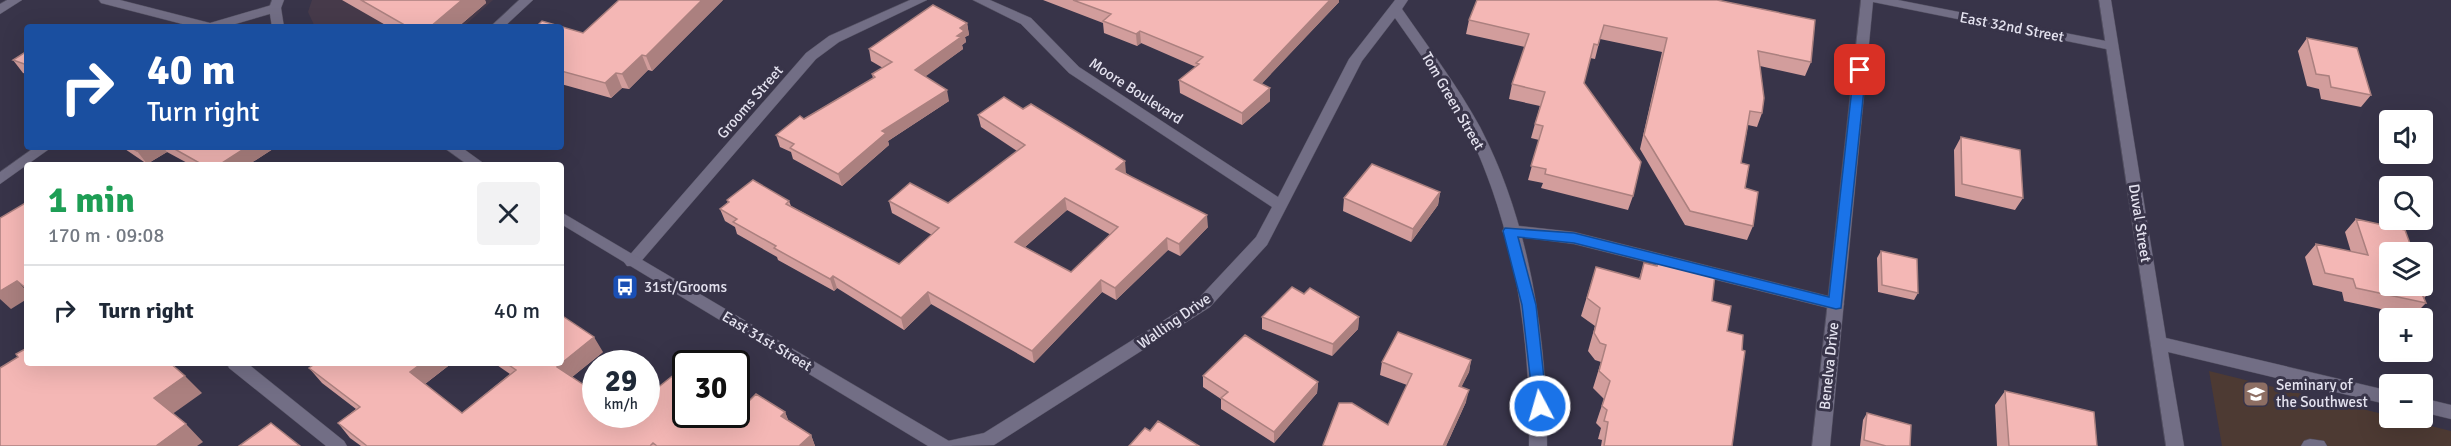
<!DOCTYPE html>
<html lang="en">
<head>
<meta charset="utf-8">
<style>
  :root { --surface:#fff; --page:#f2f2f3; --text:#1f2937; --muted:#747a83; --line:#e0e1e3 }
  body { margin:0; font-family:Signika,sans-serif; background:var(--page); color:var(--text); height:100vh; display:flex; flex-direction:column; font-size:22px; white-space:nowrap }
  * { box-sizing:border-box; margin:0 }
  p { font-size:20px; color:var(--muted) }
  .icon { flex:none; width:33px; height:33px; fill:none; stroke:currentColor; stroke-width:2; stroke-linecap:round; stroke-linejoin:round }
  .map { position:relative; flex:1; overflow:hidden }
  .details { position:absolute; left:24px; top:162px; width:540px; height:204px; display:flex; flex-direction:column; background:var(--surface); border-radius:6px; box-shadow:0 6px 24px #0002 }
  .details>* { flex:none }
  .hud { position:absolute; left:24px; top:24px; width:540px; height:126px; border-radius:6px; box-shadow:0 6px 24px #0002; background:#1a4fa0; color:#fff; overflow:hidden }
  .tools { position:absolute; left:2379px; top:110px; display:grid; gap:12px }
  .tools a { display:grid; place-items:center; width:54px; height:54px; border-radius:6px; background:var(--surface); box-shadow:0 6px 24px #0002; font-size:30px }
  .speed { position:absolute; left:582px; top:350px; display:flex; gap:12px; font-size:30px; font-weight:700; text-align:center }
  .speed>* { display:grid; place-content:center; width:78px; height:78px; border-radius:50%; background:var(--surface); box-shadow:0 6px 24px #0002; line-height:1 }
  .speed small { font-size:15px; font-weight:400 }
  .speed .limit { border:3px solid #111; border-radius:9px; background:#fff; color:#111 }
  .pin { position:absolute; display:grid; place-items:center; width:51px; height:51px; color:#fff; margin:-26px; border-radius:12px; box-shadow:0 3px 9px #0006 }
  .me { position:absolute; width:66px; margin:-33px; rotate:354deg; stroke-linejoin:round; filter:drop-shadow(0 0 4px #0008) }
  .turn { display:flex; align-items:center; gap:21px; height:126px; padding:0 24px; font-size:27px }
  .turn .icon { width:78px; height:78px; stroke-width:2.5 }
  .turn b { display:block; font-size:42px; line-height:51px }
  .round { display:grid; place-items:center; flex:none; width:63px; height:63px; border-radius:6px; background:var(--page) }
  .overview { display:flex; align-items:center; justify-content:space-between; height:102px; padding:0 24px }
  h1 { font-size:36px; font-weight:800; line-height:45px; color:#1e9e55 }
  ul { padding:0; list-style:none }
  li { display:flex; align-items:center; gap:18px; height:90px; padding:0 24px; border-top:2px solid var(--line) }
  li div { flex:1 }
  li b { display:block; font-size:22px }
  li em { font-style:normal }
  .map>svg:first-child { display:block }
  .commercial { fill:#463a4a }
  .education { fill:#4d3a33 }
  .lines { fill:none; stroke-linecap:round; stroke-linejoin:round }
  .service-casing { stroke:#524f60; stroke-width:1 }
  .minor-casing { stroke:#524f60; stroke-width:1 }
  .tertiary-casing { stroke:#524f60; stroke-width:1 }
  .service { fill:#726e85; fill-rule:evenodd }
  .minor { fill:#726e85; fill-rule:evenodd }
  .tertiary { fill:#726e85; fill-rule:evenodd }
  .wall { fill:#d29d9c; fill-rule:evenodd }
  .shaded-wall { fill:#ab807f }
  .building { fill:#f4b7b5; stroke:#ab807f; stroke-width:1.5; fill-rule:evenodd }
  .route { fill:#1a73e8; stroke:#114b97; stroke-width:1.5 }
  .labels { text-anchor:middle; stroke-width:6; stroke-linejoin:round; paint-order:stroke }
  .street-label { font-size:15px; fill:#e4e2ef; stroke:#383449 }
  .poi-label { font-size:15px; fill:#e4e2ef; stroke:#383449; text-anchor:start }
</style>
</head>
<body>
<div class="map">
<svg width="2451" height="446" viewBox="0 0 2451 446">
  <rect width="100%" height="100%" fill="#383449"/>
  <path class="commercial" d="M312,0h181l-30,27h-148l-7,-15z"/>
  <path class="education" d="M2209,371l242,60v15h-229z"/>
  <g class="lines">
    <defs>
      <path id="service" d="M7,0h15l-22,14v-10z
        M1510,225l64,7 262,66 6,2 2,4 -2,4 -6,2 -262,-66 -69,-9 -3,-4 3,-4z
        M227,363h20l97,78 3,5h-21l-97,-78z
        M2310,439l14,2 3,5h-26l3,-5z"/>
      <path id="minor" d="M99,0h21l90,23 65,-19 6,4 -1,3 -55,16h-31l-93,-24z
        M519,0h14l-29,27h-14z
        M910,0h17l-88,42 -23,17 -179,207h-10l-3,-4 3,-4 179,-205 23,-17z
        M973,0h17l41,18 48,49 199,130 71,-138 46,-59h13l-6,9c27,39 55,76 78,118 50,96 67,211 67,319h-18c2,-107 -14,-219 -62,-317 -20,-39 -47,-75 -72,-111l-33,43 -95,184 -57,62 -216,138 -49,1 3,-5 36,-8 214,-134 58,-62 16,-30 -203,-134 -48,-49z
        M1861,0h37l213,42 7,4 -7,4 -238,-48 -43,444h-18z
        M35,147h17l-52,37v-12z"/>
      <path id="tertiary" d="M272,0h12l-3,8 3,19h-12l-3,-19z
        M2099,0h12l55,338 224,53v14l-222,-53 16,94h-18z
        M443,147h18l25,18h-18z
        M561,212l388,229 3,5h-24l-367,-222z
        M2422,398l29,7v14l-29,-7z"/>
    </defs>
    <use href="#service" class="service-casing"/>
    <use href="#minor" class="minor-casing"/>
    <use href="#tertiary" class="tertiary-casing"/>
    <use href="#service" class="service"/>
    <use href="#minor" class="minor"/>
    <use href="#tertiary" class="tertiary"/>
  </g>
  <path class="wall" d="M342,0h143l1,3 -28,24h-69z
    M723,0l-71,71 -4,-1 -19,19 -7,-1 -11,10 -50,-14v-57l22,6z
    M1043,0h296v2l-78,82 9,4v13l-28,24 -62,-32 -1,-13 17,-13 -55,-24 -4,3 -33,-13 -1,-10z
    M1717,0l94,62 -6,14 -45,-10 2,47 -5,14 -9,-2 -7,38 12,63 -6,14 -62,-15 -45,-76 22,-97 -62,-13 -5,20 -5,-1 -6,25 49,113 -5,14 -87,-22 2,-5 -15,-3 11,-40 -8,-2 9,-32 -31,-7 3,-15 13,-37 -59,-13 3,-14z
    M967,23l2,12 -4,2 1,5 -4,3 1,4 -38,27 24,25 -61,40 1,4 -47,41 -49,-27 -2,-7 -11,-5 -4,-12 97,-57 -1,-4 11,-6 -12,-7 -2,-12z
    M2307,38l64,57 -10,12 -40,-8 -2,-10 -12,-3 -9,-35z
    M27,51v23l-4,-1 -10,-13z
    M978,115l148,58 82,54 -28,29 -12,-6 -52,50 -14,-8 -68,71 -103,-59 -27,26 -67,-42 -3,3 -56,-31 -1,-3 -40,-23 -2,-7 -10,-6 -5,-12 8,-7 -1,-2 62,1 2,5 108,58 33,-29 -40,-22 -3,-12 59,2 69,-52 -36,-24zM1067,210l44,25 -40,37 -46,-25z
    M1961,137l62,61 -8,12 -60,-14 -1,-46z
    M122,147h154l-28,18h-57l-24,-13 -20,12z
    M1440,192l-2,13 -27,37 -68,-31 1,-13z
    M2356,219l71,76 -3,3 2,5 -13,13 -69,-15 -2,-9 -29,-7 -8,-28 11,-13 35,8 -6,-20z
    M1881,251l37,42 -4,7 -36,-8 -1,-34z
    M1659,259l53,42 15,30 5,115h-131l1,-6 -4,-1 3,-11 -5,-5 8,-24 -11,-11 8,-26 -6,-2 -7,-9 7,-25 -14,-10 15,-49 43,12 5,-16 12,3z
    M1304,294l55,23 -1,12 -26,27 -70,-27v-12z
    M603,352l-31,25 24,37h90l57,-7 42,5 3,8 23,15 4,11h-454l-11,-8 -12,-15 18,-14 -34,-26 -13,-15 7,-5h136l-27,21 37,29 48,-39 -16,-11h67z
    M1471,360l-2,12 -8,15 5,15 -20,44h-123v-1l65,-20 19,-40 -27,-10 2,-13z
    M1203,376l115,6 -1,11 -43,50 -53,-34v-10l-18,-12z
    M2005,391l92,55h-100l-2,-41z
    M1867,413l43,33h-50l3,-26z"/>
  <path class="shaded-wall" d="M462,0h23l1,3 -28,24h-28z
    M702,0h21l-71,71 -6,-15z
    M1330,0h9v2l-85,90v-12z
    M967,23l2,12 -4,2 1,5 -4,3 1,4 -45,33 -3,-12 42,-34 3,-8z
    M1140,31l1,12 -4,3 -1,-12z
    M642,55l6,15 -19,19 -7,-15z
    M616,73l6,15 -11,10 -6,-15z
    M1270,88v13l-28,24v-12z
    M947,90l2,11 -61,40 1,4 -47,41 -4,-12 44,-43z
    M143,147h20l4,5 -20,12 -10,-13z
    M247,147h29l-28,18h-29z
    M1125,161l1,12 -9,8 -1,-12z
    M1440,192l-2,13 -27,37 2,-13z
    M1065,198l2,12 -50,44 -2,-12z
    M1207,215l1,12 -28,29 -1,-12z
    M1167,238l1,12 -52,50 -1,-12z
    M833,276l4,12 -3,3 -4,-12z
    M1101,280l1,12 -68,71 -2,-12z
    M17,281l10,10v8l-16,10 -11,-10v-8z
    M928,292l3,12 -27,26 -3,-12z
    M1359,317l-1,12 -26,27 1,-12z
    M594,337l9,15 -37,30 -9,-15z
    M1471,360l-2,12 -13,26 3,-12z
    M422,363h30l-31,24 -11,-15z
    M185,376l17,17 -31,22 -17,-17z
    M1318,382l-1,11 -43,50v-11z
    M1469,390l-3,12 -20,44h-3z
    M785,412l6,15 -10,-11z
    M186,424l17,18 -6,4h-41z
    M811,435l4,11h-16z"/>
  <path class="building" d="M361,0h101l-32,27h-22z
    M619,0h83l-56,56 -4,-1 -20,19 -6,-1 -11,10 -44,-12v-44h-25l6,-6 41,12z
    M1073,0h257l-76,80 16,8 -28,25 -63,-33 20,-16 -3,-1 7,-6 -63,-26 -4,3 -33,-13 8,-7z
    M1477,0h240l98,20 -4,42 -53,-11 6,47 -2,15 -12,-2 -9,52 8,2 -4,23 13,4 -5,34 -63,-15 -46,-76 23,-97 -63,-13 -6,20 -4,-1 -10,39 57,79 -8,34 -88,-22 1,-5 -15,-3 12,-40 -8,-2 10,-32 -33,-8 17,-50 -60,-14z
    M933,5l34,18 -7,5 4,3 -7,5 4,1 -46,33 32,20 -65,41 4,2 -48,41 -48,-26 4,-4 -18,-9 24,-19 4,3 71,-42 -3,-3 20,-12 -23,-13z
    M2307,38l50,10 14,47 -40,-8 -2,-11 -13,-2z
    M27,51v14l-14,-5z
    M1004,97l19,12 8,-5 94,57 -9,8 91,46 -28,29 -12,-6 -52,50 -14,-8 -69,71 -104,-59 -27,26 -68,-42 -3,3 -56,-31 2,-2 -43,-24 4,-3 -17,-10 9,-7 -2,-2 26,-20 36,21 -3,3 113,60 40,-36 -50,-27 21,-18 38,20 77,-58 -47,-30zM1065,198l53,29 -47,45 -56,-30z
    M1961,137l59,13 3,48 -61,-14z
    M130,147h13l-6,4z
    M171,147h76l-28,18h-16z
    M1372,164l68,28 -27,37 -69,-31z
    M27,202v87l-10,-8 -17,10v-73z
    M2356,219l49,11 8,22h-23v33h32v-3l5,13 -5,-1 4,9 -70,-15 -3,-9 -28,-6 -9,-29 52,11z
    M1881,251l36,8 1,34 -36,-8z
    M1659,259l56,15 -3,27 19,5 -4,25 16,4 -1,15 3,1 -13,95h-128l4,-24 -4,-1 3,-11 -5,-4 8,-25 -11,-10 7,-26 -6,-2 -6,-10 6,-25 -13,-10 9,-31 44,12 4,-16 13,3z
    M1292,287l12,7 6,-6 49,29 -26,27 -71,-27z
    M561,315l33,22 -37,30 39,26v21h50v-17l34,-27 6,5v39h50v-12l7,5 13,-13 29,18 -4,4 30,19 -12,11h-142l-4,-3 -3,3h-283l-29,-23 22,-16 -51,-39 7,-5h106l-12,9 52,41 54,-43 -10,-7h55z
    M1398,332l73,28 -12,26 10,4 -26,56h-117l-3,-1 16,-42h13l36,22 24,-51 -30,-12z
    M1245,335l73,47 -44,50 -53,-34 7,-6 -25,-16z
    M27,348v15h143l15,13 -31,22 32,26 -30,22h-156v-78l18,-11 -2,-3z
    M2005,391l89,21 3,34h-88z
    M1867,413l44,12 -1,21h-24l-22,-6z
    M1158,421l41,25h-70l16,-18 5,3z
    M271,423l29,23h-61z"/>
  <path class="route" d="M1860,66l6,4 -25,238 -5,1 -262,-66 -56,-6 18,68 11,101 -7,7 -6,-2 -12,-106 -19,-74 2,-3 69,5 255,64 25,-227z"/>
  <defs>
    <symbol id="bus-square" viewBox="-11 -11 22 22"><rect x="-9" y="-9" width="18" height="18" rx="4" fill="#1a4fb4" stroke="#383449"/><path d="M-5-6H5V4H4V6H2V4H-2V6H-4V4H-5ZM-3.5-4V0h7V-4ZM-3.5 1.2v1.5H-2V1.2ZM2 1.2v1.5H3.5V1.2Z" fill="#fff"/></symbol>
    <symbol id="university-square" viewBox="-11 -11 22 22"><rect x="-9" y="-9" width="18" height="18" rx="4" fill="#8d6e63" stroke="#383449"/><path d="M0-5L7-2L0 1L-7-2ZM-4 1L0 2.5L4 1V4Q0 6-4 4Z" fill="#fff"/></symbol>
  </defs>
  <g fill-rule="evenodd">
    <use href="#bus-square" x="610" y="272" width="30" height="30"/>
    <use href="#university-square" x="2241" y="379" width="30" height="30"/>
  </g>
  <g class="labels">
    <g class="street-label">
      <text transform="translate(2012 27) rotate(11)" y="5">East 32nd Street</text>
      <text transform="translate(1136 91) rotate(33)" y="5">Moore Boulevard</text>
      <text transform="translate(1453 101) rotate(60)" y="5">Tom Green Street</text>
      <text transform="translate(750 102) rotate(-49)" y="5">Grooms Street</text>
      <text transform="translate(2140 223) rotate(81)" y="5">Duval Street</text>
      <text transform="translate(1174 321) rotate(-35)" y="5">Walling Drive</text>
      <text transform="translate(767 341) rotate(31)" y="5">East 31st Street</text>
      <text transform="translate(1829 366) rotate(-84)" y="5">Benelva Drive</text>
    </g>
    <g class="poi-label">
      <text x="644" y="292">31st/Grooms</text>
      <text x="2276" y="390">Seminary of<tspan x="2276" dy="17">the Southwest</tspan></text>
    </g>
  </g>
</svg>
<div class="tools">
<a><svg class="icon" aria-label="sound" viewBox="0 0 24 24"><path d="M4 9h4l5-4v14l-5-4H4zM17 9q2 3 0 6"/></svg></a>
<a><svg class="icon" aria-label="search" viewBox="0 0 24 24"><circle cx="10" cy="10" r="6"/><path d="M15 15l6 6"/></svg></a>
<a><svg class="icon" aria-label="layers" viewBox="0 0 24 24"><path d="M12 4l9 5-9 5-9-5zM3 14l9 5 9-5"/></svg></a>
<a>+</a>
<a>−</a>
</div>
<div class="speed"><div>29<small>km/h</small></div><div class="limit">30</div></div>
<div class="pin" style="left:1860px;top:70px;background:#d93025"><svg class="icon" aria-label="arrive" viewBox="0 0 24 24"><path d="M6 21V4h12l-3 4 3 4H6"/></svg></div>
<svg class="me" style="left:1540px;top:406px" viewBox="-20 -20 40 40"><circle r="17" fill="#1a73e8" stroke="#fff" stroke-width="3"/><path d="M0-11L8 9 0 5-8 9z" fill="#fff"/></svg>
<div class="hud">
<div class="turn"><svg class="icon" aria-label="right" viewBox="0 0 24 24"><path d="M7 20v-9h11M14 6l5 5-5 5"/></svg><div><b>40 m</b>Turn right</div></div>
</div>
<section class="details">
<div class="overview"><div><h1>1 min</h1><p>170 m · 09:08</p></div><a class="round"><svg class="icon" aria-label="close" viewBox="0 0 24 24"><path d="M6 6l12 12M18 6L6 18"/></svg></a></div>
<ul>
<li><svg class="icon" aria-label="right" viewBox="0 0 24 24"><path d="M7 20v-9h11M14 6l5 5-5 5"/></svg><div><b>Turn right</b></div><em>40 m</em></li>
</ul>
</section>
</div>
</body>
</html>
